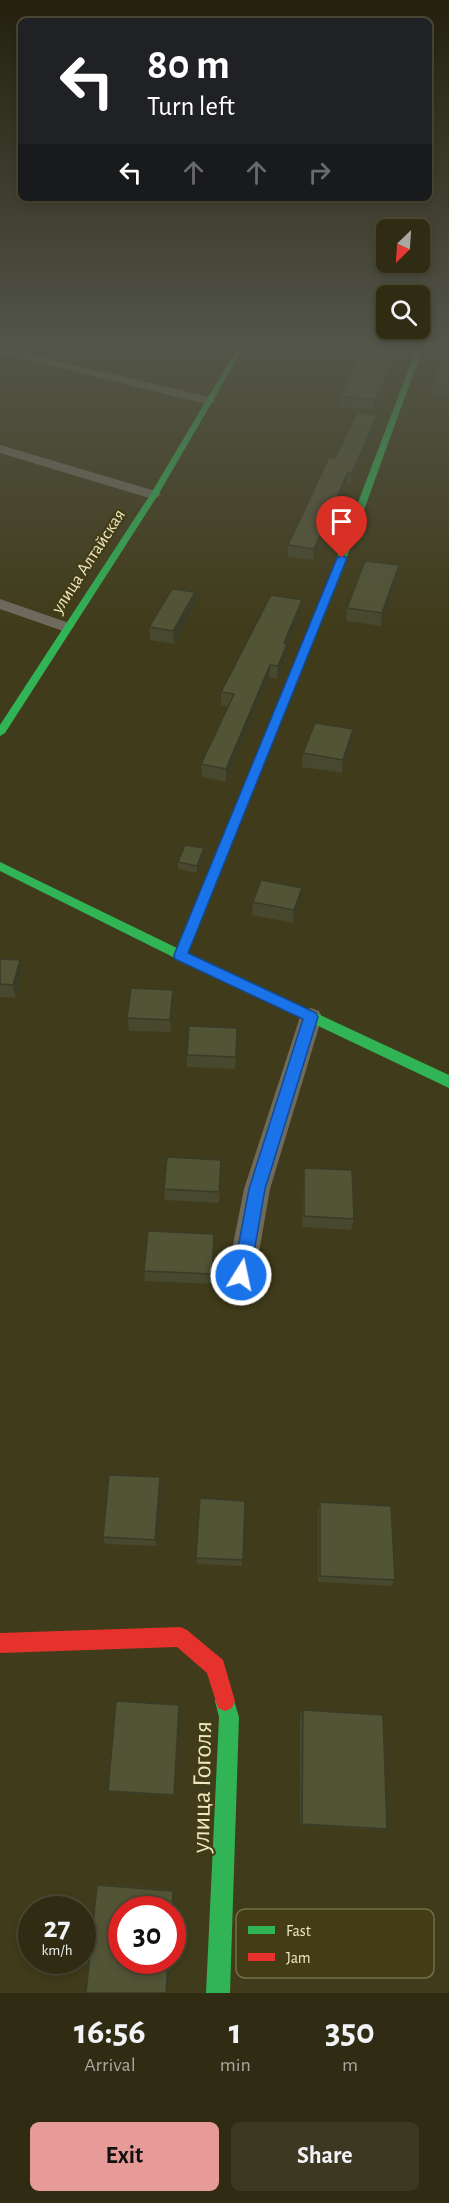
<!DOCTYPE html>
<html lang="en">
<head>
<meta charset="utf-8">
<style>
  :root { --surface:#302c14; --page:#3c3822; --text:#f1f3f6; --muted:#a8a7a0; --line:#4b4834; --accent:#e69b98 }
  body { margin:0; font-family:"Alegreya Sans",sans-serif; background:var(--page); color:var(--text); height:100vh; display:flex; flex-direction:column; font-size:22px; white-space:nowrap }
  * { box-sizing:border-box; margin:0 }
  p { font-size:20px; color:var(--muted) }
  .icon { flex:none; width:33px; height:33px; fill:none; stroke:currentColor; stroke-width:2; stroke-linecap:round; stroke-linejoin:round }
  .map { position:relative; height:1993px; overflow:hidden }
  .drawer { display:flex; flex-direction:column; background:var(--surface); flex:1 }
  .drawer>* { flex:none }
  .banner { position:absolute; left:18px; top:18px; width:414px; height:183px; border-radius:9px; box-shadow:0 3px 9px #0003,0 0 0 2px var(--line); background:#202124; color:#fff; overflow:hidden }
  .needle { width:39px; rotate:205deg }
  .controls { position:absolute; left:376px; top:219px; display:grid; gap:12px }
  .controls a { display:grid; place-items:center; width:54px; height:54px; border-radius:9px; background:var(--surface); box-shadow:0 3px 9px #0003,0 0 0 2px var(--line); font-size:30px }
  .speed { position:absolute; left:18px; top:1896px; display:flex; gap:12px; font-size:30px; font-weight:700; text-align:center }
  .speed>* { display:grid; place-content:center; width:78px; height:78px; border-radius:50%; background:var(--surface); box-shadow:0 3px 9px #0003,0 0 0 2px var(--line); line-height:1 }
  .speed small { font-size:15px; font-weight:400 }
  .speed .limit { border:9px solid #d22; background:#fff; color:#111 }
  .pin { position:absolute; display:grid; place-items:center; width:51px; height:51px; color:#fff; margin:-62px -26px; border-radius:50% 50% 50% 0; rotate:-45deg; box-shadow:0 0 6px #0007 }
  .pin .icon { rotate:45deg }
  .me { position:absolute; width:66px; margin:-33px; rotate:10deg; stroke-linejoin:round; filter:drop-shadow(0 0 4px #0008) }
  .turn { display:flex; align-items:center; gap:21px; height:126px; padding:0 30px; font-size:27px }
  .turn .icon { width:78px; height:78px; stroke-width:2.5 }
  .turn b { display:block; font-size:42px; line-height:51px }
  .lanes { display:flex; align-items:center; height:57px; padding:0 30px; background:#0003; justify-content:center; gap:30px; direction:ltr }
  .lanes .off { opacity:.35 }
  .eta { display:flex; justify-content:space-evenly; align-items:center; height:102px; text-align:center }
  .eta b { font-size:36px; font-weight:700; line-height:42px }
  .button { display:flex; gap:12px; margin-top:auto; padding:12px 30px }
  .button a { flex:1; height:69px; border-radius:9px; background:var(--accent); color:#111; font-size:24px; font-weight:700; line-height:69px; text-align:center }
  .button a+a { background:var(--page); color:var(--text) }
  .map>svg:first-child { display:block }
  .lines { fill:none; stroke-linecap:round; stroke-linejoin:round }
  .street { fill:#6e6b5e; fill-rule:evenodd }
  .fast { fill:#30b455; fill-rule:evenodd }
  .jam { fill:#e5322d; fill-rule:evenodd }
  .wall { fill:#47482e }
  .shaded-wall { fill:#393b26 }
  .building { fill:#525436; stroke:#393b26; stroke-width:1.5 }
  .route { fill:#1a73e8; stroke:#114b97; stroke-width:1.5 }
  .labels { text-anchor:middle; stroke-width:4.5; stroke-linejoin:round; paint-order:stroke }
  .far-street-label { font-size:18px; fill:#ede7c3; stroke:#433c15 }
  .near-street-label { font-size:26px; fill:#ede7c3; stroke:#433c15 }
  .key { fill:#433c15; stroke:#766f49; stroke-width:1.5 }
  .key-label { font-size:16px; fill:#ede7c3 }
</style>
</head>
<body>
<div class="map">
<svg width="449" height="1993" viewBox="0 0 449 1993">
  <rect width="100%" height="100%" fill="#403b1a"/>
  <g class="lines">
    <path class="street" d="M0,347l213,51 2,3 -6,4 -209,-52z
      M0,445l159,47 2,3 -7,4 -5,-1 -149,-45z
      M0,599l72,25 2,3 -8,5 -66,-23z
      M311,1008l8,3 3,6 -52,172 -15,86 -4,9 -10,4 -10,-4 -4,-9 17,-86 56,-172 3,-6z"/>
    <path class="fast" d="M238,347h6l-86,148 -153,238 -5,3v-11l150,-230z
      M417,347h6l-84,232 -152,374 262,122v13l-274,-130 -175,-87v-9l177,86 152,-369z
      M225,1691l7,3 7,23 -9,276h-24l13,-276 -4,-16 3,-7z"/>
    <path class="jam" d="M180,1627l7,3 36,30 12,41 -3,7 -7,3 -7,-3 -11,-35 -30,-26 -177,6v-20z"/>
  </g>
  <path class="wall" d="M377,347h27l-30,63 -35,-4 1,-10 34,-43z
    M449,359v38l-18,-2 2,-12z
    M377,415l-1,11 -25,58h-5l-33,76 -25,-3v-12l47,-87z
    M399,565l-2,13 -16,48 -35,-5 1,-13z
    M302,600l-1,13 -14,33v11l-10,22 -8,-1 -43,104 -24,-5 -1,-13 27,-58 -7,-1v-13z
    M195,605l-21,39 -24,-4 -1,-13z
    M353,729l-1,13 -10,31 -40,-6 1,-14z
    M204,855l-7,18 -19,-4v-7z
    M301,901l-8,22 -41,-8 1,-13z
    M0,959l20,1 2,12 -6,26 -16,-1z
    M173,990l1,12 -3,30 -42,-1 -2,-13z
    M237,1028l-2,41 -48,-2v-12z
    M304,1168l50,51 -3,11 -49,-3 1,-48z
    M221,1171l-2,32 -54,-3 -1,-11z
    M214,1244l-2,40 -67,-3 -1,-10z
    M162,1485l-5,61 -52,-2 -2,-7z
    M245,1501l-3,65 -45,-2 -1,-6z
    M320,1502l75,78 -4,6 -73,-4v-72z
    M180,1708l-5,88 -64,-4 -3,-1z
    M303,1710l84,119 -5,1 -82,-5v-111z
    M101,1884l73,6 -6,103h-82l11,-108z"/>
  <path class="shaded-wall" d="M401,347h3l-30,63 1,-10z
    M377,415l-1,11 -25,58 1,-11z
    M348,472l-2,12 -33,76 1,-11z
    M399,565l-2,13 -16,48 1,-13z
    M195,592v13l-21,39 -1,-13z
    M302,600l-1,13 -14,33v11l-10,22 1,-13 6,-23z
    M270,665l-1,13 -43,104v-13z
    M353,729l-1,13 -10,31 1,-13z
    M204,848v7l-7,18v-7z
    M302,888l-1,13 -8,22 1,-13z
    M20,960l2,12 -6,26 -3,-13z
    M173,990l1,12 -3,30 -1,-12z
    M214,1234v10l-2,40v-10z
    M160,1477l2,8 -5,61 -2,-6z
    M179,1705l1,3 -5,88 -1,-1z
    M174,1890l-2,32v-12l1,-19z
    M168,1960h2l-2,33h-2z"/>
  <path class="building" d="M377,347h24l-26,53 -35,-4 22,-44 12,1z
    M442,358l7,1v26l-16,-2z
    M357,413l20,2 -25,58 -4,-1 -34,77 -26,-4 41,-88 6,1z
    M365,561l34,4 -17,48 -35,-5z
    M172,589l23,3 -22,39 -24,-4z
    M271,595l31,5 -18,43 3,1 -9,22 -8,-1 -44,104 -25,-5 33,-70 -13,-2z
    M315,723l38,6 -10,31 -40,-7z
    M185,845l19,3 -7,18 -19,-4z
    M261,880l41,8 -8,22 -41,-8z
    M0,959l20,1 -7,25 -13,-1z
    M131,988l42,2 -3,30 -43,-2z
    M189,1026l48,2 -1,29 -49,-2z
    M167,1157l54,3 -2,32 -55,-3z
    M304,1168l48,2 2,49 -50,-3z
    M148,1231l66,3 -2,40 -68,-3z
    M109,1475l51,2 -5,63 -52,-3z
    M200,1498l45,3 -2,59 -47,-2z
    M320,1502l71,4 4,74 -75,-4z
    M116,1701l63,4 -5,90 -66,-4z
    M303,1710l80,5 4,114 -85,-5z
    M97,1885l76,6 -1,19h-50v50h46l-2,33h-80z"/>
  <linearGradient id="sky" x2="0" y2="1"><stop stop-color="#23200e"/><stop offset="0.55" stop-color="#535549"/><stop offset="1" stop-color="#535549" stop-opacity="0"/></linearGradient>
  <rect width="449" height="626" fill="url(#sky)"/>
  <path class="route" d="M342,555l5,3 -159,395 128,60 2,4 -53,172 -15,86 -3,6 -6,2 -6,-2 -2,-6 16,-86 54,-170 -128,-60 -1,-4 163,-397z"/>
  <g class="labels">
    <g class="far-street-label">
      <text transform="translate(88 561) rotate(-57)" y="6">улица Алтайская</text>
    </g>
    <g class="near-street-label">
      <text transform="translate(201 1787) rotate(-89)" y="9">улица Гоголя</text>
    </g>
  </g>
  <rect x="236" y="1909" width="198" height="69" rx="9" class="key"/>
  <rect x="248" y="1926" width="27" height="8" fill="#30b455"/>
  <rect x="248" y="1953" width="27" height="8" fill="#e5322d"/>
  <g class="key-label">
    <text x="286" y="1936">Fast</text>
    <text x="286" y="1963">Jam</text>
  </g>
</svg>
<div class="controls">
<a><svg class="needle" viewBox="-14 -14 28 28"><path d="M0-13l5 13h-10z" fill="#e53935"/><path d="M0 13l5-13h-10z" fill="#a8a7a0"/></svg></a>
<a><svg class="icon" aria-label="search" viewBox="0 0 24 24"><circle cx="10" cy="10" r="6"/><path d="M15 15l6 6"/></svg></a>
</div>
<div class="speed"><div>27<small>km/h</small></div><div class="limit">30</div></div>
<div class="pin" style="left:342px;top:558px;background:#d93025"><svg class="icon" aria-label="arrive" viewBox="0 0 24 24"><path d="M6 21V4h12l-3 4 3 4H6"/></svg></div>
<svg class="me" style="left:241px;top:1275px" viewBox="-20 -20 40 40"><circle r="17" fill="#1a73e8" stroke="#fff" stroke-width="3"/><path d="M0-11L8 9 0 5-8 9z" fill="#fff"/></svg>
<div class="banner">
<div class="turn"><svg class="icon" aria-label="left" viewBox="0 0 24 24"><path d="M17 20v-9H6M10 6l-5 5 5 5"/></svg><div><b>80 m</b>Turn left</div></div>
<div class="lanes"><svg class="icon" aria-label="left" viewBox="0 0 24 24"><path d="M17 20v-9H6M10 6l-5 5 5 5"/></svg><svg class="icon off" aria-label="ahead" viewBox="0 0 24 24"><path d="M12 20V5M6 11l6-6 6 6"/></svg><svg class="icon off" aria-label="ahead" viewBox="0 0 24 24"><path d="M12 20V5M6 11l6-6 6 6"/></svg><svg class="icon off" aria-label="right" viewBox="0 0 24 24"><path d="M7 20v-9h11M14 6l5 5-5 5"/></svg></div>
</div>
</div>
<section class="drawer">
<div class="eta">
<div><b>16:56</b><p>Arrival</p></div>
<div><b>1</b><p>min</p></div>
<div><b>350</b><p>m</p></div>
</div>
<div class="button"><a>Exit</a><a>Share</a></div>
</section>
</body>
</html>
